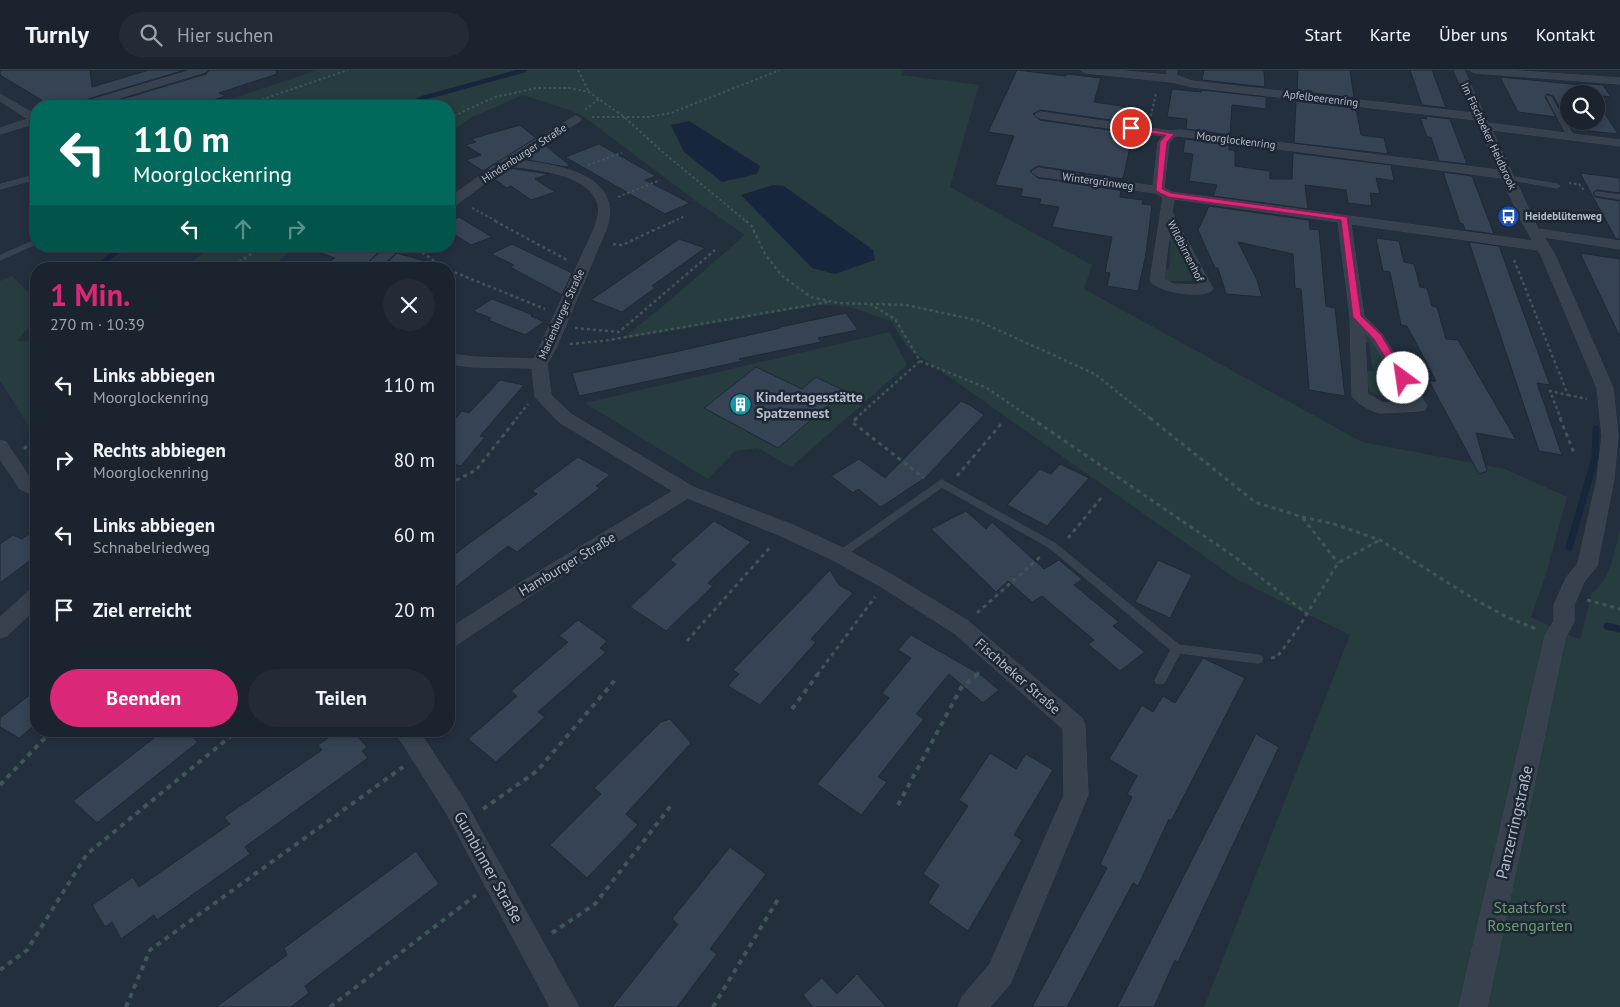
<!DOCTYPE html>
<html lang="de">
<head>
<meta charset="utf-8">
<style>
  :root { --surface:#1b232e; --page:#242b36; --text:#f1f3f6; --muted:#a0a4aa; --line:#39404a; --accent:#db2777 }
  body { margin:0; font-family:"PT Sans",sans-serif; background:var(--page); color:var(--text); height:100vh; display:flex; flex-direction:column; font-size:19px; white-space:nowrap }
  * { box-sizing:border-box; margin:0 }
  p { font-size:16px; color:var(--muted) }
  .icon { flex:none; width:28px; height:28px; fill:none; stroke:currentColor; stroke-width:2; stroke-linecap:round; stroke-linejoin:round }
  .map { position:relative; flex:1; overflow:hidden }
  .panel { position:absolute; left:30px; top:192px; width:425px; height:475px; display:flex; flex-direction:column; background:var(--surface); border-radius:20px; box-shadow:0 2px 8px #0003,0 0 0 1px var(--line) }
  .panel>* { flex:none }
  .top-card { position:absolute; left:30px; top:30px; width:425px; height:152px; border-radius:20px; box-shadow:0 2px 8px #0003,0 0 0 1px var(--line); background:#00695c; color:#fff; overflow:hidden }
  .buttons { position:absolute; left:1560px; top:15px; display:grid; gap:10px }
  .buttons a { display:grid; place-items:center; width:45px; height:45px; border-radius:50%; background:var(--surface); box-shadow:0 2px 8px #0003,0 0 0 1px var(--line); font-size:25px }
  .pin { position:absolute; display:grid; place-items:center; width:42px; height:42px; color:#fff; margin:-21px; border:2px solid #fff; border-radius:50%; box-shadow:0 1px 5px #0007 }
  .me { position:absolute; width:55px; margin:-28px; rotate:329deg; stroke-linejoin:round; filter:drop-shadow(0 0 4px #0008) }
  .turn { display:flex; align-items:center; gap:18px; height:105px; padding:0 20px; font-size:22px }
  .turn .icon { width:65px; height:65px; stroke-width:2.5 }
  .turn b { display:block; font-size:35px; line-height:42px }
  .lanes { display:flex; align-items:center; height:48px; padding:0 20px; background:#0003; justify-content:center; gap:25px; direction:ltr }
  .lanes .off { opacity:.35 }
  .round { display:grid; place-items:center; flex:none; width:52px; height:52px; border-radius:26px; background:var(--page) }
  .head { display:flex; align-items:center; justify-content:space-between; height:85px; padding:0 20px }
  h1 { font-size:30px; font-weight:700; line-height:38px; color:var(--accent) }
  .action { display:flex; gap:10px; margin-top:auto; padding:10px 20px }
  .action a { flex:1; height:58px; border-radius:30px; background:var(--accent); color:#fff; font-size:20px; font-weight:700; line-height:58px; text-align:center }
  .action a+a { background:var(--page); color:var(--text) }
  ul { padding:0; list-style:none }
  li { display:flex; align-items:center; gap:15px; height:75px; padding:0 20px }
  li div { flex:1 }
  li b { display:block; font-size:19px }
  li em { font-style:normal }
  header { display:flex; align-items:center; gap:30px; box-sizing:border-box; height:70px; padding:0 25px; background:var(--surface); border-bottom:1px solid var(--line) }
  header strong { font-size:24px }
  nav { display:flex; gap:28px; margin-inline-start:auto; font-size:18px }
  .search { width:350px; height:45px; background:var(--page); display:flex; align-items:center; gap:12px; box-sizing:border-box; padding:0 18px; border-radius:28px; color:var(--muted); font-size:19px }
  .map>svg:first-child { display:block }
  .green { fill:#263c3f }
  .water { fill:#17263c }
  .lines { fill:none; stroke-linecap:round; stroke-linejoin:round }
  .stream-far2 { stroke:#17263c; stroke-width:4.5 }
  .stream-far1 { stroke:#17263c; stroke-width:5 }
  .stream { stroke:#17263c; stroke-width:7 }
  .building { fill:#364354; stroke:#1f2835 }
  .lane-casing { stroke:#414a57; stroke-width:1 }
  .street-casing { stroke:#414a57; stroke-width:1 }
  .path-far3 { stroke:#3f5557; stroke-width:2; stroke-dasharray:2.5 2.5; stroke-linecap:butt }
  .path-far2 { stroke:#3f5557; stroke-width:2.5; stroke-dasharray:3 3; stroke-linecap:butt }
  .path-far1 { stroke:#3f5557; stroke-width:3; stroke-dasharray:4 4; stroke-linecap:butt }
  .path { stroke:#3f5557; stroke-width:4; stroke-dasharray:5 5; stroke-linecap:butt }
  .lane { fill:#38414e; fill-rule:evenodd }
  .street { fill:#38414e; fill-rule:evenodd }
  .route { fill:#db2777; stroke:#8e194d }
  .labels { text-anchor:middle; stroke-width:5; stroke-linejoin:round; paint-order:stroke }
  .far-street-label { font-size:11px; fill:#b4bcc9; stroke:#1d2633 }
  .far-poi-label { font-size:11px; font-weight:bold; fill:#b4bcc9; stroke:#1d2633; text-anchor:start }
  .poi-label { font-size:14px; font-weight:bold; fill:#b4bcc9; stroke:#1d2633; text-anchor:start }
  .street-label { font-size:14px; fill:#b4bcc9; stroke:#1d2633 }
  .near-street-label { font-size:16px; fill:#b4bcc9; stroke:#1d2633 }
  .near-park-label { font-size:16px; fill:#6b9a76; stroke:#1d2633 }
</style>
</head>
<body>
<header>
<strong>Turnly</strong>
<div class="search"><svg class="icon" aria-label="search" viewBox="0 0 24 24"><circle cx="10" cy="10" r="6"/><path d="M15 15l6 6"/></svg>Hier suchen</div>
<nav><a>Start</a><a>Karte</a><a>Über uns</a><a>Kontakt</a></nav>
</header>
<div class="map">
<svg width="1620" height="937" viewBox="0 0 1620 937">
  <rect width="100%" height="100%" fill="#242f3e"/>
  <path class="green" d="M317,0h587l-3,5 78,10 -29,102 142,78 -8,24 278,153 143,27 62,28 -21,77 -15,43 49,23 12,-47c19,-13 23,-44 28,-64v478h-416l146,-372 -112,-55 -330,-232 -17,-27 -41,-14 -29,-2 -199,34 46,-37 77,-67 -45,-31 -117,-88 -14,-6 -46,-15 -53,23 -21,15v-27h-239z
    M1166,165h8l19,44 -2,2h-23l-5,-3v-9h6l2,-27 -6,-2z
    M195,176h103l-29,23h-85l23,-20z
    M12,206l24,24v19l-19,22 19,1v95l-36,-56v-100z
    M890,262l17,33 -116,102 -33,-19 -23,3 -27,28 -123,-76z
    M1360,264l10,2 35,58 -3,3h-19l-14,-6 -3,-20h7l-4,-27 -8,-3z"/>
  <path class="water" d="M689,51l71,45 -3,8 -35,8 -38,-30 -13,-27z
    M773,115l11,1 89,64 2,10 -40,14 -23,-6 -71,-73z"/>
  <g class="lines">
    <path class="stream-far2" d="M405,36l18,-8 102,-28"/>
    <path class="stream-far1" d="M94,199l30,-23"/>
    <path class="stream" d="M1569,478l26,-90 1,-29
      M1607,556l13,3"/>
  </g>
  <path class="building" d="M0,0h90l2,17 57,-17h36l-107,32 -2,4h-33v-5l-43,-26z
    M209,0h67l1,4 -58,19 7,3 -33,10h-94l107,-32z
    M1017,0l49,6 1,-2 34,4 -7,24 47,7 -3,15 -98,-14 -7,4 7,6 96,14 -2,14 -4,-1 -7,32 -85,-13 -8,5 8,7 83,12 -1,7 23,3 -1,4 10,1 -6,49 -8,37 -31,-5 3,-13 -5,-1 7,-35 -60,-10 7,-20 -20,-3 2,-5 -21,-3 3,-7 -28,-4 19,-49 -26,-4z
    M1204,0h60l1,17 -63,-7z
    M1298,0h52l4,28 -57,-7z
    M1410,0h22l14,38 -24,-3z
    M1500,7l82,8 -2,-2 23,2 8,12 -15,-2v-1h-27v25l-3,-1 -13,-22 -6,-2 -2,3 11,20 -38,-5z
    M1172,19l29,3 1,-2 64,7v12l-34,-4 -2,30 -44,-6 1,-10 -20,-2z
    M1596,30l22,34 -29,-3 -6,-10h13z
    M1296,31l60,7 5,27 23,3 4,16 -94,-11z
    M1426,46l24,3 17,45 -28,-3 -8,-24h-4l-7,-19 7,1z
    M520,55l16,13 -53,33 -17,-11 15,-5 -16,-10 11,-3 -5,-3z
    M1185,69l44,5v6h6v16l35,5v8h22l1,-26 98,12 3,16 -18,-3 4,16 -10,-1 2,13 -24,-3 -2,-13 -41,-5 3,24 -95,-13 4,-11 -28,-4 4,-27 -10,-1z
    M599,74l57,32 -11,4 45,23 -25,11 -100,-57z
    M545,75l25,21 -4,1 -44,-8z
    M509,98l40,6 -14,5 20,13 -24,8 -20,-14 -4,2 -13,-9z
    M1443,102l29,4 22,58 -29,-4 -2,-6 -3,-1z
    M1580,103l40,5v15l-23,-3 -4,3 2,4 25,4v38h-4z
    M1209,136l100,14 1,9 9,1 7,76 9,2 10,88 -36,-6 -8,-101 -6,-1 -2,-34 -55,-12 19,38 5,17 -36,-3 -8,-26h-3l-17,-38z
    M459,147l33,20 -21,8 -22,-14v-10z
    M1376,168l23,3 5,21 10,2 6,23 7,1 5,18 5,1 9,32 12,1 58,100 -40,-7 11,38 -8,3 -50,-93h7l-29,-55 -6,-1 -11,-53 -7,-1z
    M679,169l26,9 -53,38 3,2 -33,24 -31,-12z
    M1469,172l30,4 51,139 -13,-2 25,72 -23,-4z
    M512,174l60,29 -10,22 -52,-28 4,-2 -23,-11z
    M312,176h60l10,3 -21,20h-44l18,-11 -24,-8z
    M397,183l35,10 -1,6h-50z
    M1580,183l40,6v78z
    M492,229l41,16 -2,1 13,6 -19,13 -37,-15 3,-2 -18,-7z
    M846,243l12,17 -40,8 3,4 -82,17 4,2 -164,35 -7,-23 103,-21 105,-24v-1z
    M756,297l46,22 14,-12 29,14 -67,57 -74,-40z
    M500,310l24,5 -44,51 5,1 -24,29 -12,-3v-37l13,-15 7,2z
    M961,331l9,4 14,10 -58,62 -45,30 -23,-18 -5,4 -22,-17 28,-17 26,19z
    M578,387l32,18 -14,11 4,2 -83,64 -9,-6 -59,46v-34l88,-64 -5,-3z
    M1060,394l29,14 -42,48 -40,-21 33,-36 11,5z
    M966,441l20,18 6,-7 52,47 15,-9 23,19 -8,6 45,37 -6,4 32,26 -25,19 -32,-27 6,-4 -52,-44 -10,6 -24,-21 -12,11 -65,-63z
    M714,451l37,21 -43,41 5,3 -47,45 -36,-24 46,-43 -6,-4z
    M36,459v27l-36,27v-39l13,-9 9,4z
    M1158,490l34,15 -22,43 -35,-16z
    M830,500l9,15 14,8 -42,46 5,3 -56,63 -32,-19 11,-12 -6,-4z
    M578,550l29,21 -7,7 6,4 -68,60 7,5 -49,45 -28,-23 49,-43 -6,-5 57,-49 -9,-6z
    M911,565l70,40 18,15 -16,13 -34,-29 -33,40 8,5 -46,58 9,5 -26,33 -44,-31 72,-86 -7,-5 29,-35 -13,-8z
    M1203,588l42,20 -74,143 -2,-2 -31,67 -5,-3 -66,124h-35l75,-139 -7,-4 32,-67 -5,-3 10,-18 -28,-17 33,-54 11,7 10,-16 12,7z
    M36,620v34l-17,14 -19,-11v-9z
    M670,649l21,24 -65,71 12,11 -51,53 -37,-33 51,-51 -7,-6 67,-66z
    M163,661h23l12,11 -101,81 -24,-22z
    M338,661h15l14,16 -5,4 6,7 -123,89 5,7 -93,66 -3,-5 -33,24 -9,-17 -7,5 -13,-22 41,-28 6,10 91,-63 -6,-7 98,-67 -4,-5z
    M1256,664l23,13 -101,215 -3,-2 -21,47h-37z
    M990,683l26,16 10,-15 27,16 -39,65 8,5 -54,91 -40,-28 11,-18 -16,-11 45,-68 -9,-6z
    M730,777l36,27 -56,75 7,5 -40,53h-65l66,-83 -6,-5z
    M416,781l23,33 -134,102 4,7 -18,14h-75l71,-52 -3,-7z
    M857,904l29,33h-73l-10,-12 19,-17 15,16z"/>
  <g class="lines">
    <defs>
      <path id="lane" d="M1547,26l4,1 24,41 -1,1 -5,-1z
        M36,105v4l-36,10v-4z
        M1508,106l49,8 3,2 -3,2 -51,-9v-2z
        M1597,122l23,3v4l-25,-4v-2z
        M36,170v4l-36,16v-4z
        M942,410l114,64 123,101 79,10 3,1 2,3 -2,3 -3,1 -78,-10 -16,30 -4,1 -4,-1 -1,-3 16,-30 -121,-102 -108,-61 -99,70h-6l-1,-2 1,-2z"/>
      <path id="street" d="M192,0h15l-2,2 -112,34h-15l1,-2z
        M1081,0h34l51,5 1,-5h10l-1,5 16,6 281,32 -19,-43h10l24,53 132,17v6l-128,-16 46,99 82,12v8l-76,-12 11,18 58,133 5,48 -4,43 -17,87 -13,16 -10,23v17l-9,16 -78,369h-28l86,-371 9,-15v-16l12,-27 12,-15 19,-84 5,-43 -5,-48 -56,-133 -3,-5 -187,-26 13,92 18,18 45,72 -2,4 -6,1 -39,2c-9,-2 -22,-9 -28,-17l-2,-79 -12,-95 -164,-23 -2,13 41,77c-9,11 -54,3 -63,-8l13,-84 -8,-4 -117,-17 -6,-4 6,-4 115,18 5,-44 5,-6 -123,-18 -5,-3 5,-3 131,19 8,-1 319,40 -22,-50 -284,-33 -20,-5 -86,-9zM1179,66l323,42 18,41 13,22 -361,-49 -8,-4 5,-45 5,-6zM1170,162l27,53 -24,-1 -9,-5zM1365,263l6,6 37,62 -25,2 -15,-9z
        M1470,0h35l115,8v6l-145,-11z
        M0,24l36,21v8l-36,11v-6l28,-9 -28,-18z
        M576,46l5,3 -1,2 -63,39c38,5 106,13 90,67l-50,119 -10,18 4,31 20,19 122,73 100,38 54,25 47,26 74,45 114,97 3,7 3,70 -78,189 -20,23h-32l4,-10 28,-33 74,-169 -1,-66 -109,-96 -74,-47 -47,-26 -54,-25 -91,-37 -149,92 -83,55 -7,2v-18l76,-49 148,-89 -114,-69 -24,-25 -3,-29 -59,-1 -24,-3v-10l24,3 61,2 61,-132c2,-7 5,-16 3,-23 -10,-31 -63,-35 -90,-38l-55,41 -4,1v-10l53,-38z
        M388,176h14l-24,23h-15z
        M0,370l6,2 26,39 4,2v13l-16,-7 -20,-30z
        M36,518v20l-29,28 -7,2v-21l29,-26z
        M395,661h24l44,67 116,209h-29l-103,-193z"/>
    </defs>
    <use href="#lane" class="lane-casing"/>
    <use href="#street" class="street-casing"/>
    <path class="path-far3" d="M578,0l11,22
      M243,36l105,-36
      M585,40l14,-11
      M1151,46l5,-23
      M592,47h56l23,-4 109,-43
      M449,48l46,-21 42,-9h32l20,4 34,24 42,38 82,68
      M588,95l34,-12
      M1569,113l10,1 5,6
      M618,127l42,-17
      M472,138l26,14
      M672,152l13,-6"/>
    <path class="path-far2" d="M495,151l72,39
      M746,151l5,4 14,29 17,22 29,21 27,6 68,2 70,15 119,54 56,45
      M613,174l9,1 52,-24
      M410,181l13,2 23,16
      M1514,190l54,135 -18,-4 11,28
      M229,199l34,-23
      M449,200l96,39
      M870,234l25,15 25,42 67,27 45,31
      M575,258l44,4 96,-82
      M570,274l33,-3 225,-39
      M1568,325l19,4
      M516,349l12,-15
      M855,349l65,-58"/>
    <path class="path-far1" d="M857,348l-5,4 72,56
      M1031,348l204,139 72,57
      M1150,348l105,84 47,15 32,7 46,16 94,59 33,18 29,12
      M1560,348l14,35
      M24,379l12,-12
      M957,406l44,-52
      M449,414l27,-14 41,-52
      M1303,448l35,45
      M1068,468l34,-41
      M1587,530l33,9
      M977,543l64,-57
      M687,571l85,-96
      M1271,588l6,-1 20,-27 41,-67 42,-23
      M817,605l58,-78
      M976,605l5,-4"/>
    <path class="path" d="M792,639l26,-35
      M0,715l43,-45 12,-9
      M898,735l63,-117 17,-14
      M483,739l54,-38 79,-92
      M552,863l43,-29 78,-101
      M0,900l27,-20 60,-96 150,-123
      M126,937l24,-57 253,-183
      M330,937l146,-112
      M713,937l67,-111"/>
    <use href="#lane" class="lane"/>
    <use href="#street" class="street"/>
  </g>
  <path class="route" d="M1131,56l43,8 -7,8 -5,47 9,4 176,24 14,99 20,19 26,43 -1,2h-7l-25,-41 -21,-22 -12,-97 -172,-23 -13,-6 4,-49 6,-7 -38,-5 -1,-2z"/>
  <defs>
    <symbol id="bus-disc" viewBox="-11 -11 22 22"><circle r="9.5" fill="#1a4fb4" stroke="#1d2633"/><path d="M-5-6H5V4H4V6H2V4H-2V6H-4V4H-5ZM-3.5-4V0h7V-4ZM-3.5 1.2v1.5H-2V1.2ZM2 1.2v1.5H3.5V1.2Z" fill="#fff"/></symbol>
    <symbol id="building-disc" viewBox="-11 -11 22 22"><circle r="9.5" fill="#0f9aa8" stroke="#1d2633"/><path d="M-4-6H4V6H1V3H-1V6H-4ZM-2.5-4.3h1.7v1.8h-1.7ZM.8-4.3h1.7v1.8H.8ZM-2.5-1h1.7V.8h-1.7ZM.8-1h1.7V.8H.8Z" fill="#fff"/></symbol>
  </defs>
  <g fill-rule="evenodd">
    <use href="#bus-disc" x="1496" y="134" width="25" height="25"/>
    <use href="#building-disc" x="728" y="322" width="25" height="25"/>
  </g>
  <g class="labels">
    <g class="far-street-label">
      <text transform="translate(1321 28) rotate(7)" y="4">Apfelbeerenring</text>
      <text transform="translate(1489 66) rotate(65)" y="4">Im Fischbeker Heidbrook</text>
      <text transform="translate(1236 70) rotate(7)" y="4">Moorglockenring</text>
      <text transform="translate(524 83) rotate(-33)" y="4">Hindenburger Straße</text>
      <text transform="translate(1098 111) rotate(8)" y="4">Wintergrünweg</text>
      <text transform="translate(1186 181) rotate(63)" y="4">Wildbirnenhof</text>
      <text transform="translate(561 244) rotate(-66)" y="4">Marienburger Straße</text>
    </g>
    <g class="far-poi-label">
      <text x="1525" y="150">Heideblütenweg</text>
    </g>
    <g class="poi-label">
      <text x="756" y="332">Kindertagesstätte<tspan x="756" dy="16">Spatzennest</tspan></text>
    </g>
    <g class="street-label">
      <text transform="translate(567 494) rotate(-31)" y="5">Hamburger Straße</text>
      <text transform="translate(1018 606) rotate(41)" y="5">Fischbeker Straße</text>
    </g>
    <g class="near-street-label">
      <text transform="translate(1514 752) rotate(-77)" y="6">Panzerringstraße</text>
      <text transform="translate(489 797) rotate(61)" y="6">Gumbinner Straße</text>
    </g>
    <g class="near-park-label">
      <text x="1530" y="843">Staatsforst<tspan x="1530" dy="18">Rosengarten</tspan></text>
    </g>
  </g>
</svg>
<div class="buttons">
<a><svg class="icon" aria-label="search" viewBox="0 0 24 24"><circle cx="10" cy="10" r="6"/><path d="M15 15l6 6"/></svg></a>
</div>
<div class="pin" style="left:1131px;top:58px;background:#d93025"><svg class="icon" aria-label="arrive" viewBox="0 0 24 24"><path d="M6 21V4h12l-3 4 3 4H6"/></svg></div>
<svg class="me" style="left:1403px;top:308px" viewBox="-20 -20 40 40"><circle r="19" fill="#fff"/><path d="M0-13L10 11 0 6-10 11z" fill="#db2777"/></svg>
<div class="top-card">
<div class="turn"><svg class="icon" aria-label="left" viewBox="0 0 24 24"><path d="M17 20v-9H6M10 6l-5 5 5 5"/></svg><div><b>110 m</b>Moorglockenring</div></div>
<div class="lanes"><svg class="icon" aria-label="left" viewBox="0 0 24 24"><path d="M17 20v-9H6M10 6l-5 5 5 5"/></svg><svg class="icon off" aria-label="ahead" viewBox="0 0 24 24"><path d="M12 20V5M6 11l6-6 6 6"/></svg><svg class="icon off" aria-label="right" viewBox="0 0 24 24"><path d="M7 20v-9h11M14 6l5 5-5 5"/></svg></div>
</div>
<section class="panel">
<div class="head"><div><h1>1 Min.</h1><p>270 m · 10:39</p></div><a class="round"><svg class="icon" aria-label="close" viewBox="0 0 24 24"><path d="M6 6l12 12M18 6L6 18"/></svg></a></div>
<ul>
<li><svg class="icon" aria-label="left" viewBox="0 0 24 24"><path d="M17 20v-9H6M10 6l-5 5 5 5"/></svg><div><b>Links abbiegen</b><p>Moorglockenring</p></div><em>110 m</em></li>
<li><svg class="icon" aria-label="right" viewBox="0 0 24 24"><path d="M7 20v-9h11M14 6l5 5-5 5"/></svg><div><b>Rechts abbiegen</b><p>Moorglockenring</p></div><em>80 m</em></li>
<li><svg class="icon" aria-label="left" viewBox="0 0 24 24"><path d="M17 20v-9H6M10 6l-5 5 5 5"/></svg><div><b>Links abbiegen</b><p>Schnabelriedweg</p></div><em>60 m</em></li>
<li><svg class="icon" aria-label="arrive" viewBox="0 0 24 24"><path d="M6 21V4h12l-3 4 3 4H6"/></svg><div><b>Ziel erreicht</b></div><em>20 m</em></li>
</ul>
<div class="action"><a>Beenden</a><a>Teilen</a></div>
</section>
</div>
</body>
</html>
